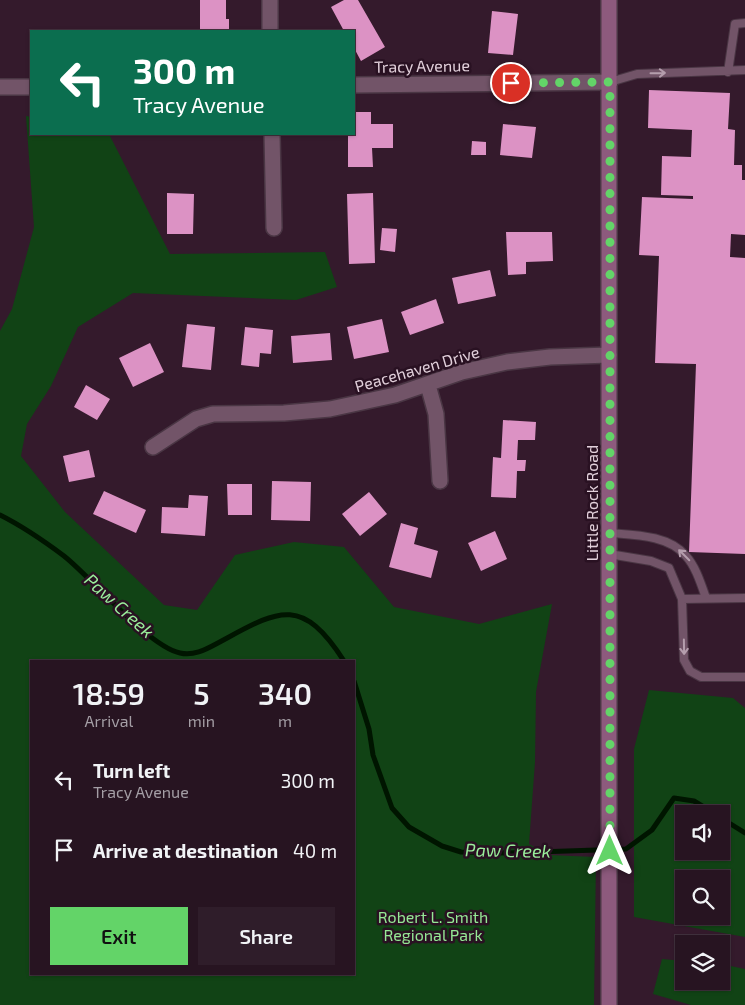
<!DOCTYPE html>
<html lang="en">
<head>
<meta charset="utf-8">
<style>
  :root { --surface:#271421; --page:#2f1d2a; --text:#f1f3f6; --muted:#a49ea5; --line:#43333f; --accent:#63d468 }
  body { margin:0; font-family:"Exo 2",sans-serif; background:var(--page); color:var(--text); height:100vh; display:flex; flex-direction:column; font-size:19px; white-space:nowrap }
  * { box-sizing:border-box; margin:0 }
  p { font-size:16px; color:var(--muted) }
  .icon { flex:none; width:28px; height:28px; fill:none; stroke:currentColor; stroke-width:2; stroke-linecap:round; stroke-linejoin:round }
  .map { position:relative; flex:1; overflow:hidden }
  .side { position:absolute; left:30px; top:660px; width:325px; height:315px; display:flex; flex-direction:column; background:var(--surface); border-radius:0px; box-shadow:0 1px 4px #0004,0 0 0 1px var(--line) }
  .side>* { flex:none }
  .top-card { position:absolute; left:30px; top:30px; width:325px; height:105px; border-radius:0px; box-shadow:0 1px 4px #0004,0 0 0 1px var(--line); background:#0b6e4f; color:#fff; overflow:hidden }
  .fabs { position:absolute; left:675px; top:805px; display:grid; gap:10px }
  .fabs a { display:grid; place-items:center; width:55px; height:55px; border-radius:0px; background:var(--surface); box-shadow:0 1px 4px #0004,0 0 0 1px var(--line); font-size:25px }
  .pin { position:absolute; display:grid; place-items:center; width:42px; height:42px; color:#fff; margin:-21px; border:2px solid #fff; border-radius:50%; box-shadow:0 1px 5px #0007 }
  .me { position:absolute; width:55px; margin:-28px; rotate:0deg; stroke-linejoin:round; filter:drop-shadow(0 0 4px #0008) }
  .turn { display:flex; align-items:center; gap:18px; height:105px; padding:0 20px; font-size:22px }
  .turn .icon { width:65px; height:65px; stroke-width:2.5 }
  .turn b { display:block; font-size:35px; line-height:42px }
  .eta { display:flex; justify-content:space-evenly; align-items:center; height:85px; text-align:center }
  .eta b { font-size:30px; font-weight:600; line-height:35px }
  .action { display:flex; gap:10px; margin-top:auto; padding:10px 20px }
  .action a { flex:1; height:58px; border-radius:0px; background:var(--accent); color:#111; font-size:20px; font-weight:600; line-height:58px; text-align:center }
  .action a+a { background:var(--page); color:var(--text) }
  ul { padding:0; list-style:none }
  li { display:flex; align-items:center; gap:15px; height:70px; padding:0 20px }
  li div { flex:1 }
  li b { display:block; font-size:19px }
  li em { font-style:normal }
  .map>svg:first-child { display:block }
  .green { fill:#114315; fill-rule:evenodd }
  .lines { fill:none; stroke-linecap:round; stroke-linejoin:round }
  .stream { stroke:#001500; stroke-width:5 }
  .building { fill:#dc92c4 }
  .service-casing { stroke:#4a3644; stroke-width:10 }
  .minor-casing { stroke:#4a3644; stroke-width:18 }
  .secondary-casing { stroke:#4a3644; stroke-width:18 }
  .service { stroke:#725468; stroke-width:8 }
  .minor { stroke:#725468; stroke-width:15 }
  .secondary { stroke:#8d5a7d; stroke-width:15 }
  .oneway { stroke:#b59ead }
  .route { stroke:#63d468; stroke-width:9; stroke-dasharray:0 16.2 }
  .labels { text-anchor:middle; stroke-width:5; stroke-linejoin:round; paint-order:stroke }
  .street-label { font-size:16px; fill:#e2d0db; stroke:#291122 }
  .park-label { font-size:16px; fill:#95e895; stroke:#291122 }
  .water-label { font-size:18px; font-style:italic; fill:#9aee9b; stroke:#291122 }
</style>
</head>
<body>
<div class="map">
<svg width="745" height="1005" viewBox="0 0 745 1005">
  <rect width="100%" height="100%" fill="#341a2c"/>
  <path class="green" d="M26,116l5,1v17h78l61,120 155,-2 12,35 -41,13 -163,-7 -55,34 -27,59 -24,38 -6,32 44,56 99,93 33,5 38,-55 59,-13 50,5 50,60 85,17 73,-20 -16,88 -1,70 -6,82 20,11 47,2 -2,148h-594v-674l12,-22 22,-82zM31,661h323v313h-323z
    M649,690l84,8 12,10v229l-111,-20v-168zM684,814h37v37h-37zM684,879h37v37h-37z
    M662,959l22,2v20h37v-17l24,5v36h-54l-38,-11z"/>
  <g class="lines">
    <path class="stream" d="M0,515c22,11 44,26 64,41 28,22 84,90 116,97 13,3 25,-3 36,-9 60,-32 84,-52 128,17
      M354,681l15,48 4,26 19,53 17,19 33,19 19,6 44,1 121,-4 26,-19 22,-32 20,3 21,13
      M721,818l24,15"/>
  </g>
  <path class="building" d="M200,0h26v19h3v12h-29z
    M344,0h14l27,47 -24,14 -7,-13v-17h-10l-13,-24z
    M492,11l26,3 -5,41 -25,-2z
    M649,90l81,3 -2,36 7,1 -1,35h8v15h3v55l-14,-1 -1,23 15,1v296l-56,-2 7,-188 -41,-1 4,-107 -20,-1 3,-58 51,2v-3l-32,-1 1,-39 29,1 1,-27 -44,-2z
    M354,112h17v12h22v24h-21l1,19h-25v-33h6z
    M503,124l33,3 -4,31 -32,-3z
    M472,141l14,1v13h-15z
    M167,193l27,1 -1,40h-26z
    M373,193l2,70 -26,1 -2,-70z
    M382,228l15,1 -2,23 -15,-2z
    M506,232h46l1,29 -27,1v12l-18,1z
    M490,270l6,26 -38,8 -6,-26z
    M436,299l8,24 -34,12 -9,-23z
    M382,319l7,33 -35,7 -7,-32z
    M187,324l28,3 -4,43 -29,-3z
    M245,327l28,3 -2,24 -11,-1 -1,14 -18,-2z
    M330,333l2,27 -39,3 -2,-27z
    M150,343l14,29 -31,15 -14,-29z
    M86,385l24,14 -13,21 -23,-13z
    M503,420l33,2 -1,18h-17l-1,20h9l-1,11h-8l-1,27 -25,-1 2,-40 8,1z
    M89,450l6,27 -26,5 -6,-26z
    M272,481l39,1 -1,39 -39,-1z
    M227,484h25v31h-24z
    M104,491l42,19 -10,23 -43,-19z
    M369,492l18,22 -27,22 -18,-22z
    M189,495l19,1 -3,40 -44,-3 1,-26 26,1z
    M401,523l17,5 -4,16 24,7 -7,27 -42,-11z
    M495,531l12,28 -26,12 -13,-28z"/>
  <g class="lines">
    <defs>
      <path id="service" d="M728,72l7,-48 10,-1
        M610,82l27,-8 108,-4
        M610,533c24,2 59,2 76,23 10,11 15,28 20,42
        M609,554l42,7 18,7 13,31 2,61 6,11 11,6h44
        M682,599l63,-1"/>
      <path id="minor" d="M270,0v31
        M354,85l256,-3
        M0,87h31
        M272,134l2,94
        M428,385l8,29 4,67
        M153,447l43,-28 17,-5 71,-1 46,-4 65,-14 67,-23 45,-10 43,-5 59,-2"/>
      <path id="secondary" d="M609,0v1005"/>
    </defs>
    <use href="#service" class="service-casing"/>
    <use href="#minor" class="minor-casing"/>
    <use href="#secondary" class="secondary-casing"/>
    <use href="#service" class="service"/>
    <use href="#minor" class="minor"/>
    <use href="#secondary" class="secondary"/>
  </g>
  <defs><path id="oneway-shaft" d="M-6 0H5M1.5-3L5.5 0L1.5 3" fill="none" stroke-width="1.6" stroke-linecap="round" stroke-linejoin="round" transform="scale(1.25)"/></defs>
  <g class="oneway">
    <use href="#oneway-shaft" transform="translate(658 73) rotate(-1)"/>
    <use href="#oneway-shaft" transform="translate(684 555) rotate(-135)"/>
    <use href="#oneway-shaft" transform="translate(684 647) rotate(89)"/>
  </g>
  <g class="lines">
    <path class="route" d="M511,83l99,-1v769"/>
  </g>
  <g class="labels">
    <g class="street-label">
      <text transform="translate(422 66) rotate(-1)" y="6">Tracy Avenue</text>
      <text transform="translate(417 369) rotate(-16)" y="6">Peacehaven Drive</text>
      <text transform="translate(592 503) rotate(-90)" y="6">Little Rock Road</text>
    </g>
    <g class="park-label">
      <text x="433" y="923">Robert L. Smith<tspan x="433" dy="18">Regional Park</tspan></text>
    </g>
    <g class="water-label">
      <text transform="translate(119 606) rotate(42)" y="6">Paw Creek</text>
      <text transform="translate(508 851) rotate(1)" y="6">Paw Creek</text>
    </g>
  </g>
</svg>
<div class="fabs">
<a><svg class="icon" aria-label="sound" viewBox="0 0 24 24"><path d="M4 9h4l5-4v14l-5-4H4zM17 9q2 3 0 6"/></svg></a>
<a><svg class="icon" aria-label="search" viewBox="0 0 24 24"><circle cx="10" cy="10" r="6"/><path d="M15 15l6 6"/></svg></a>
<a><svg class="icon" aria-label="layers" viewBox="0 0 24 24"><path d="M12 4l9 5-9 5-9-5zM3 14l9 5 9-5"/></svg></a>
</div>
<div class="pin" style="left:511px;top:83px;background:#d93025"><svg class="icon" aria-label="arrive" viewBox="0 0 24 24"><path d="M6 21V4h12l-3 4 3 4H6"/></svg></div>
<svg class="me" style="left:610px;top:851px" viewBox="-20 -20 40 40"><path d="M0-17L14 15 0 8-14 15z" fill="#63d468" stroke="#fff" stroke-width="4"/></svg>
<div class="top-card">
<div class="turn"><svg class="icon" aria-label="left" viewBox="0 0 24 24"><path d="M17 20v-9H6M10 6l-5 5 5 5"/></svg><div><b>300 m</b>Tracy Avenue</div></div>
</div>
<section class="side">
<div class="eta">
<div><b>18:59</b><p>Arrival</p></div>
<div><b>5</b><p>min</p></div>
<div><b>340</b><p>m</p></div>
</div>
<ul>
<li><svg class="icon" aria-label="left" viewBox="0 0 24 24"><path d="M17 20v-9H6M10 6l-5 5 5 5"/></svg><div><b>Turn left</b><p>Tracy Avenue</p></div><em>300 m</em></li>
<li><svg class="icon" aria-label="arrive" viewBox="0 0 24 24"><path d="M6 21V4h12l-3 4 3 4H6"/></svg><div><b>Arrive at destination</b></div><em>40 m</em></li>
</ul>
<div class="action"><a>Exit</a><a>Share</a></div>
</section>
</div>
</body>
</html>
